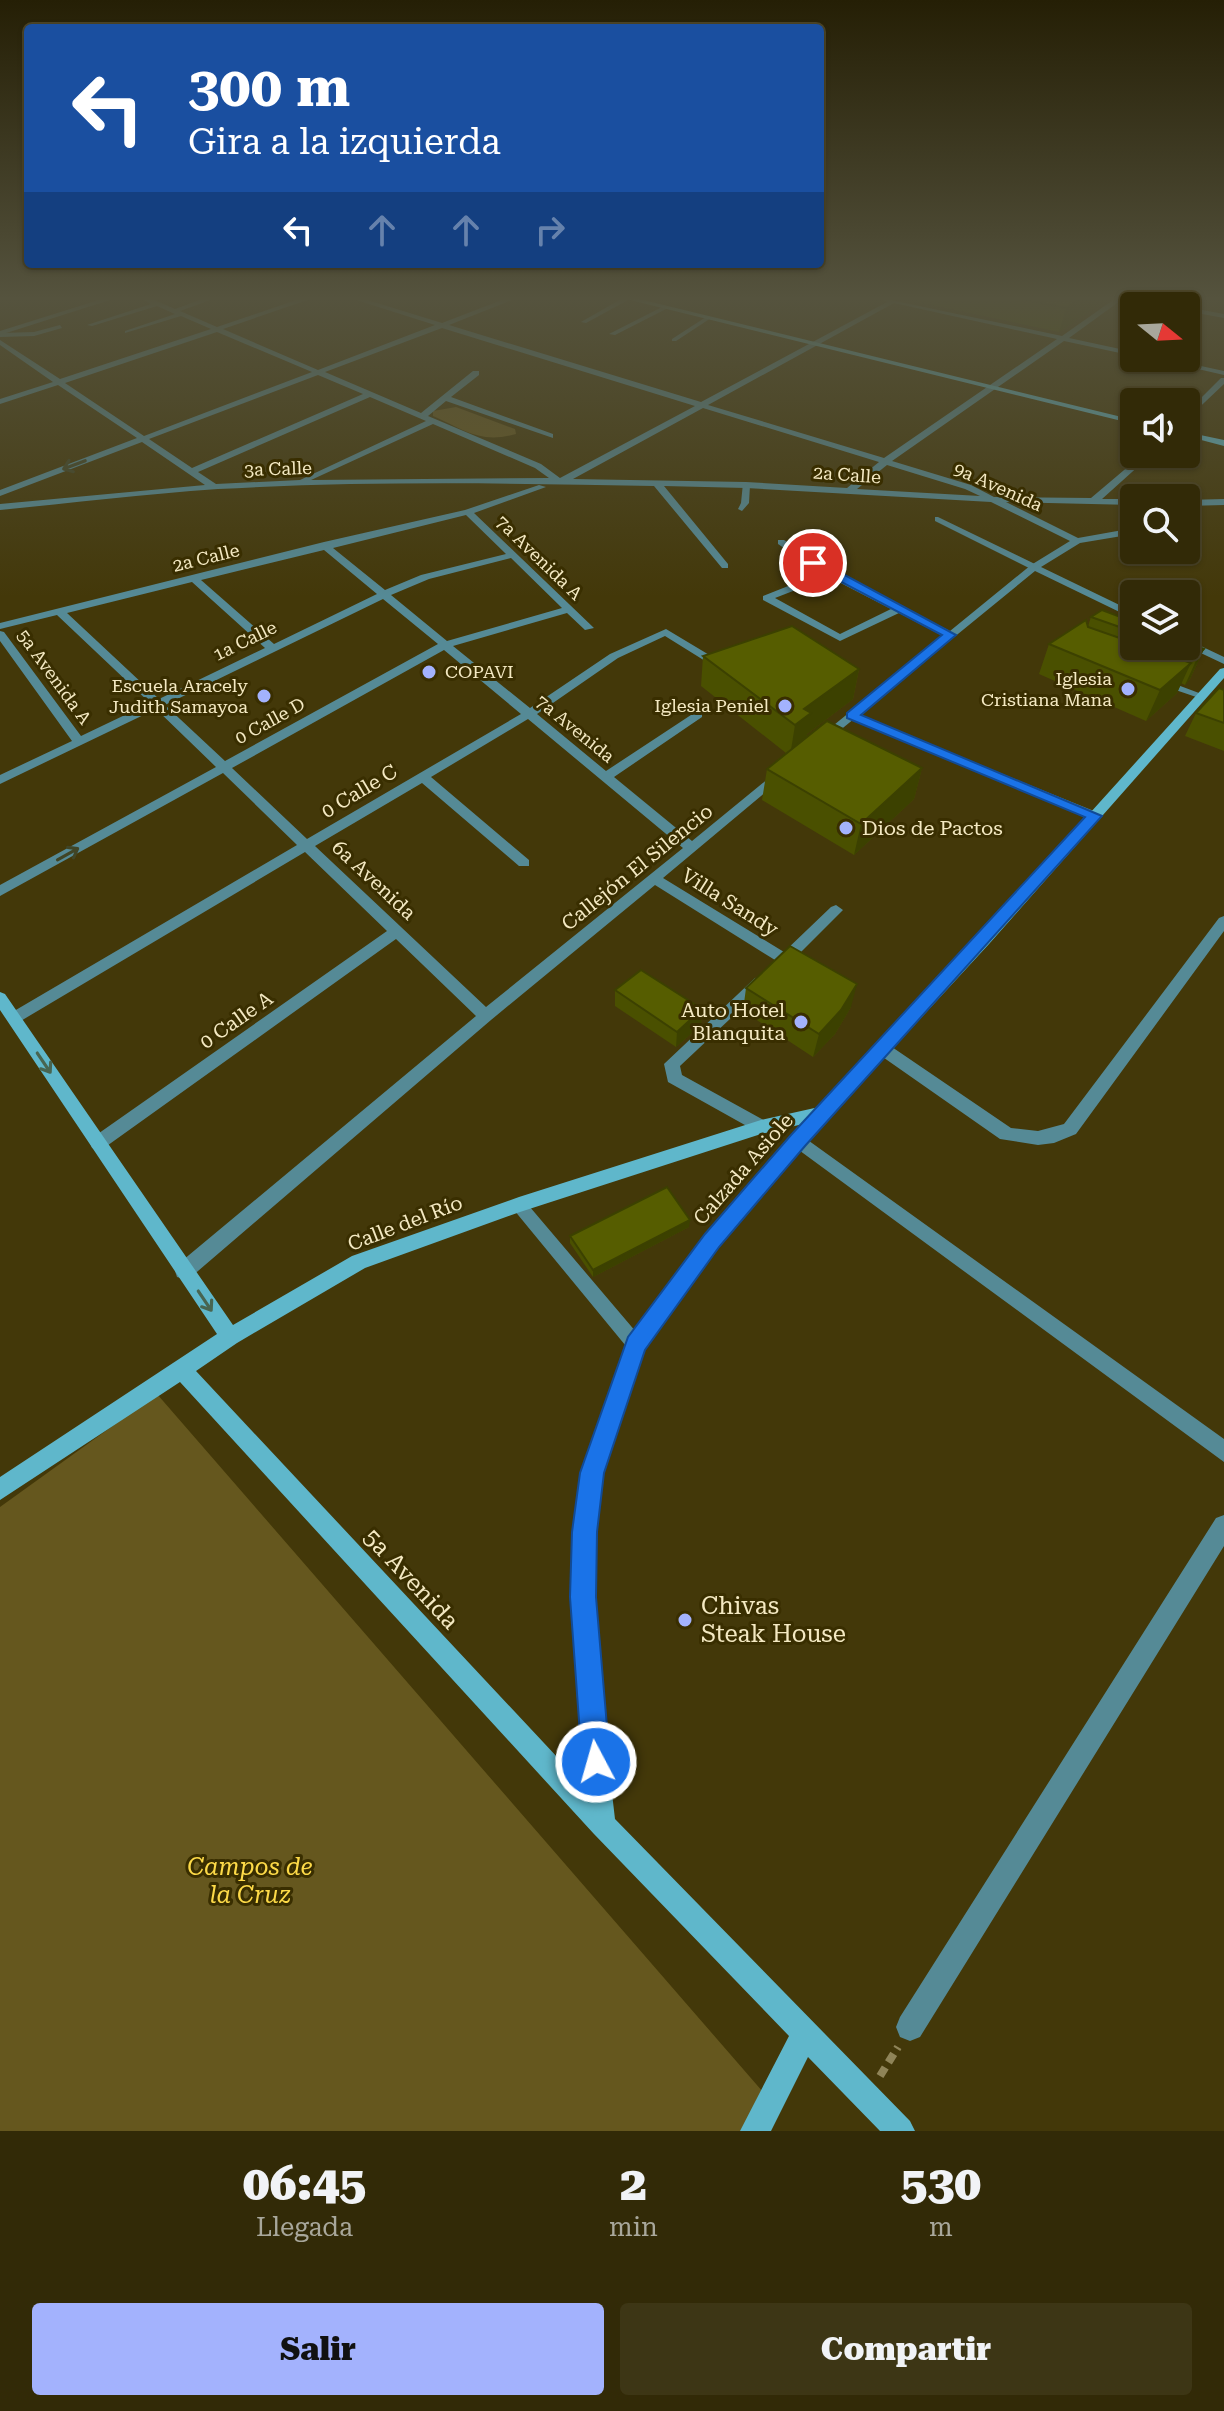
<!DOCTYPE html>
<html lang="es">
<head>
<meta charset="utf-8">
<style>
  :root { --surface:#322a07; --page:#3d3615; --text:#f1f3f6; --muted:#a8a79b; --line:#4d4628; --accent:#a3b2fd }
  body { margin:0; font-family:"Roboto Serif",serif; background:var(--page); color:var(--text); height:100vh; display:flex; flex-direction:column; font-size:30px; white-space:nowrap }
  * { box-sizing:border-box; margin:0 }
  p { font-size:26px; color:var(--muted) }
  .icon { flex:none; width:44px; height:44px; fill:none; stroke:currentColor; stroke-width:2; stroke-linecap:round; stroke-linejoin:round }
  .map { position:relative; height:2131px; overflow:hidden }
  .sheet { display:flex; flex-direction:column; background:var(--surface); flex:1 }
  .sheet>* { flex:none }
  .banner { position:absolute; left:24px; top:24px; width:800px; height:244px; border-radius:8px; box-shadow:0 2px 6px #0004,0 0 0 2px var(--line); background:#1a4fa0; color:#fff; overflow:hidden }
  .needle { width:52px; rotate:108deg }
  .tools { position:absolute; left:1120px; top:292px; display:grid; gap:16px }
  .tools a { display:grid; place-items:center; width:80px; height:80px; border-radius:8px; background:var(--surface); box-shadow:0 2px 6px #0004,0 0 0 2px var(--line); font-size:40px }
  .pin { position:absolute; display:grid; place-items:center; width:68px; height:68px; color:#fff; margin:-34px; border:4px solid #fff; border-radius:50%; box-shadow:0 2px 8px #0007 }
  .me { position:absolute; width:88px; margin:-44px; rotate:354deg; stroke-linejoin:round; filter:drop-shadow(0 0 6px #0008) }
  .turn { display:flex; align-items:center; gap:28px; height:168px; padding:0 32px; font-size:36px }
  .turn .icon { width:104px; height:104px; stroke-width:2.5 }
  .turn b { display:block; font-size:56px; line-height:68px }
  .lanes { display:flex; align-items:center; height:76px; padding:0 32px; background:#0003; justify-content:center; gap:40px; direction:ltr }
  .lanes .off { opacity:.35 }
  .eta { display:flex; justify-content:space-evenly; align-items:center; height:136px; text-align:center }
  .eta b { font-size:48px; font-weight:800; line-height:56px }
  .cta { display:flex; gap:16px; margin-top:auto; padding:16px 32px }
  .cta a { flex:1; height:92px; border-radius:8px; background:var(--accent); color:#111; font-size:32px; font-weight:800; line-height:92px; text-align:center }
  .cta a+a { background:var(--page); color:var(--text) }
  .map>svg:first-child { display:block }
  .green { fill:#65571e }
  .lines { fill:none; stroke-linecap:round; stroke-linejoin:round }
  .path { stroke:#8f8458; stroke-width:8; stroke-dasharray:10 6; stroke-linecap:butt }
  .lane { fill:#558a96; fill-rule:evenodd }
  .street { fill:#558a96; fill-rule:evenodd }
  .secondary { fill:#5fb7cb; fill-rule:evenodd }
  .wall { fill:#4a5000 }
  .shaded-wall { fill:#3c4100 }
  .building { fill:#565d00; stroke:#3c4100; stroke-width:2 }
  .oneway { stroke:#404526 }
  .oneway2 { stroke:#486551 }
  .route { fill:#1a73e8; stroke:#114b97; stroke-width:2 }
  .poi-dot { fill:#a3b2fd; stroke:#392e00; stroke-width:3 }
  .labels { text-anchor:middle; stroke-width:6; stroke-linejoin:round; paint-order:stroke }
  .far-street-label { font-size:18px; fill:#f4e9c2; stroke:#392e00 }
  .far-poi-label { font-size:18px; fill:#f4e9c2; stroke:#392e00; text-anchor:end }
  .street-label { font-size:20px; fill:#f4e9c2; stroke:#392e00 }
  .poi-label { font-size:20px; fill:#f4e9c2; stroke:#392e00; text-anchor:start }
  .near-street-label { font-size:24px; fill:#f4e9c2; stroke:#392e00 }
  .near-poi-label { font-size:24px; fill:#f4e9c2; stroke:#392e00; text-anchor:start }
  .near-park-label { font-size:24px; font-style:italic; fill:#fdda48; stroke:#392e00 }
</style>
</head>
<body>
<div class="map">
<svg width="1224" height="2131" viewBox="0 0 1224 2131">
  <rect width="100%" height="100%" fill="#433809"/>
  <path class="green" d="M456,407l59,22 1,5c-36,10 -51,-4 -83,-18v-5z
    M157,1394l606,698 -21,39h-742v-624z"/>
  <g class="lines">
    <path class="path" d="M880,2076l18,-29"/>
    <path class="lane" d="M706,317l5,1 -35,23h-4v-2z
      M60,325l2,3 -28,8 -34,1v-4l34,-1z
      M743,483l7,2 -1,18 -7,8 -4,-2 3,-6z
      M938,517l99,48 1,2 -7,2 -96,-48v-4z
      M1161,681h6l40,15 -5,3 -41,-14z
      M852,713l247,100 2,3 -2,3h-8l-243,-101v-4z
      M519,1198l5,2 118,139 3,6 -3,6 -6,2 -6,-2 -116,-141 -3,-5 3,-5z"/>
    <path class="street" d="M105,298h11l-116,37v-4z
      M141,298h9l25,11 30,-11h11l-36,13 37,16 85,-29h11l-90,31 95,41 117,-45 -85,-27h11l81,25 65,-25h10l-68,27 252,77 186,-100 -6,-4 181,38 54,-38h8l-55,40 65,14v4l-70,-15 -172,120 79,24 23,12 97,1 52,-44h9l-50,45h32v6l-128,-3 72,36 56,-10v6l-54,9 -39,24 93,45v7l-99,-48 -213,174 -6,-4 2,-3 125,-102 -44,-23 -59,28 -77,-41v-4l58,-23 -43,-29v-4h6l49,31 117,60 81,-66 39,-24 -79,-39 -245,-14 -82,-2 64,78v4h-6l-68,-82c-145,-3 -291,-5 -436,3 -73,5 -146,14 -218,21v-6l205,-19 -63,-43 -142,54v-6l137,-52 -79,-53 -58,19v-5l53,-17 -53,-37v-5l60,39 151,-50 -30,-13 -56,17v-2l50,-17 -18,-8 -65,20 -5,-1 64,-21zM894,303l163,36 -173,119 -176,-53zM442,328l253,78 -135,72 -19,-14 -113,-48 18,-15 107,37v-4l-102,-37 28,-22v-4h-6l-52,42 -96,-41zM217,332l95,40 -168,64 -79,-53zM318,375l45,19 -171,74 -43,-29zM370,397l56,24 -126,59 -84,4 -18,-12zM703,408l176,54 -32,26 -101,-6 -173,-3zM433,424l102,44 14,10 -238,2zM887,465l78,24 15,7 -123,-7zM829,577l62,32 -51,25 -65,-36z
      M623,298l7,1 -44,24 -5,-1z
      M1133,298h14l30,8h-12z
      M664,306l2,3 -51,26 -6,-1z
      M1186,307l38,7v4l-38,-7z
      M1150,358h14l60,13v4z
      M1221,378h3v6l-38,36v-7z
      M539,485l7,2 -72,26 120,115 -9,2 -18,-17 -114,33 77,62 80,-54 56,-25 60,36v4h-8l-53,-33 -47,22 -81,56 69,57 88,-58h8v4l-88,60 78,64 83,-68h8l2,3 -122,102 121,74 47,-45 5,-2 7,5 -58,58 -5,1 -7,-5 2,-4 -120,-75 -164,135 -300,257 -7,2 -7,-2 -2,-6 2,-6 299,-249 -80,-77 -292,209 -6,2 -6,-2 -2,-5 2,-5 295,-207 -82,-79 -286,170h-10l-3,-4 3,-4 288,-169 -74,-72 -223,123v-11l216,-118 -60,-58 -156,75v-9l72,-34 -72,-100v-10l4,1 77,104 69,-33 -93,-88 -57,14v-6l324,-81 141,-32zM466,515l40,39 -85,21 -36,15 -52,-42zM324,550l53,44 -103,50 -73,-64zM511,558l51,50 -115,33 -56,-46 38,-16zM192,582l73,66 -106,51 -92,-86zM383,599l55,45 -213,117 -60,-56zM444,650l77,64 -214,125 -75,-71zM528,719l155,129 -197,159 -171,-161 107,-63 97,83h10v-6l-98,-83z
      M1224,499v6l-38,1v-6z
      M1186,639l38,18v7l-38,-18z
      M1224,916v15l-148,203 -22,9 -16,2 -38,-6 -123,-86 -2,-4 8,-6 6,2 122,83 27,3 26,-7 155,-206z
      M760,977l5,1 2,4 -2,4 -85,80 2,9 85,47 2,5 -2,5 -6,2 -93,-52 -4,-18 91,-86z
      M798,1133l426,306v23l-432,-317 -2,-5 2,-5z
      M1224,1515v31l-304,491 -10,4 -10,-4 -4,-10 4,-10 316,-499z"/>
    <path class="secondary" d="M622,298h13l499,122v4z
      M1186,432l38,8v6l-38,-10z
      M1224,668v10l-235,266 -185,201 -86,102 -74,103 -42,123 -6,59 -2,65 7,102 14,120 295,302 5,10h-35l-72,-74 -37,74h-31l49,-95 -195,-202 -414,-452 -180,118v-23l217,-143 -217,-324v-18l5,2 228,331 119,-69 167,-59 242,-77 58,-13 160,-171 241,-267zM803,1124l-97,111 -77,104 -47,134 -8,59 -2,65 5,102 10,90 -391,-418 41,-28 128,-75 155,-56 241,-78z"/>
  </g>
  <path class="wall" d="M918,298h191l-50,34 -142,-30z
    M1091,617l43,5v24h52l18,3 -14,30 -5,6 -4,-2 -4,10 -31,28 -107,-47 10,-30 39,-18z
    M703,656l156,13 -6,30 -46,35v2l115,32 -8,31 -60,56 -92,-55 5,-31 19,-16 -85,-67z
    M1224,690v61l-39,-15 11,-23z
    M746,988l105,19 -16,27 -22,23 -70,-46z
    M615,990l87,19 -1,16 -25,22 -61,-41z
    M689,1227l-96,50 -23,-34v-7z"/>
  <path class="shaded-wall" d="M1081,298h28l-50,34 7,-24z
    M1204,649l-14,30 -5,6 14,-31z
    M1191,663l-14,30 -31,28 14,-31z
    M859,669l-6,30 -46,35 -1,10 -16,12 5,-31 9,-16z
    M922,768l-8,31 -60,56 7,-31z
    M857,984l-6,23 -16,27 -22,23 6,-23z
    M702,1009l-1,16 -25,22 1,-15z
    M690,1220l-1,7 -96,50v-7z"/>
  <path class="building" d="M1016,298h65l-15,10z
    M1102,610l32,12v10l-43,-15z
    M1086,620l2,7 46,16v3h9l48,17 -31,27 -111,-46z
    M792,626l67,43 -55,40 7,4 -16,12 -92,-69z
    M1186,642l18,7 -5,5 -24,-8h11z
    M1219,688l5,2v33l-28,-10z
    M827,721l95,47 -61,56 -94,-55z
    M790,946l67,38 -16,26 -22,24 -73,-46z
    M641,970l61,39 -25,23 -62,-42z
    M667,1187l23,33 -97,50 -23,-34z"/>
  <defs><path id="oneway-shaft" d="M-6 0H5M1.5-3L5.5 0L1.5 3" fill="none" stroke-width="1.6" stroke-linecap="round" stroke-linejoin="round" transform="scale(2)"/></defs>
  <g class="oneway">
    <use href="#oneway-shaft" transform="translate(74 465) rotate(159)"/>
    <use href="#oneway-shaft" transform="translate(68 854) rotate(-29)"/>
  </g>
  <g class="oneway2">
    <use href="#oneway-shaft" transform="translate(44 1063) rotate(56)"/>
    <use href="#oneway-shaft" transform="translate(205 1301) rotate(56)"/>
  </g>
  <linearGradient id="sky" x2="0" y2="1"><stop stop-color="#251f05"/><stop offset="0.5" stop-color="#55533e"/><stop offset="1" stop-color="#55533e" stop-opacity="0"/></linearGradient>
  <rect width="1224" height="597" fill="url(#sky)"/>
  <path class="route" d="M809,560h8l139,75 -95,80 241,101 -297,330 -86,101 -74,103 -41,123 -7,59 -1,65 14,165 -4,10 -10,4 -10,-4 -4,-10 -12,-165 2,-65 8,-59 48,-136 77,-103 86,-99 294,-318 -238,-99v-5l95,-78 -133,-70z"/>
  <g class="poi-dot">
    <circle cx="429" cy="672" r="8"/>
    <circle cx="1128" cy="689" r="8"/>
    <circle cx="264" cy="696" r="8"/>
    <circle cx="785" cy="706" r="8"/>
    <circle cx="846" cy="828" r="8"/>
    <circle cx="801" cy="1022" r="8"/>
    <circle cx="685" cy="1620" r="8"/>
  </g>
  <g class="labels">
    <g class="far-street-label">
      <text transform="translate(278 469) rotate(-2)" y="6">3a Calle</text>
      <text transform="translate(847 475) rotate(4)" y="6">2a Calle</text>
      <text transform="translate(998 487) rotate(24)" y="6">9a Avenida</text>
      <text transform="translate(206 558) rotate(-14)" y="6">2a Calle</text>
      <text transform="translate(539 558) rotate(44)" y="6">7a Avenida A</text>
      <text transform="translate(245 641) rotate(-26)" y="6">1a Calle</text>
      <text transform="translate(54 677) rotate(54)" y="6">5a Avenida A</text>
      <text transform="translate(270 721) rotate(-29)" y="6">0 Calle D</text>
      <text transform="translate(575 729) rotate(39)" y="6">7a Avenida</text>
    </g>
    <g class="far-poi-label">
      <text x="445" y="678" text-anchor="start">COPAVI</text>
      <text x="1112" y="685">Iglesia<tspan x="1112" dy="21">Cristiana Mana</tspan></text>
      <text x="248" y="692">Escuela Aracely<tspan x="248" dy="21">Judith Samayoa</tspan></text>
      <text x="769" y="712">Iglesia Peniel</text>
    </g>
    <g class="street-label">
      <text transform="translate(359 791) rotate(-31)" y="7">0 Calle C</text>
      <text transform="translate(637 867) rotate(-39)" y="7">Callejón El Silencio</text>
      <text transform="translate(374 880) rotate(43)" y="7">6a Avenida</text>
      <text transform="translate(730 902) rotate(32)" y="7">Villa Sandy</text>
      <text transform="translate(236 1020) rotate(-35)" y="7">0 Calle A</text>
      <text transform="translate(743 1169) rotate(-49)" y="7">Calzada Asiole</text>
      <text transform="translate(405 1223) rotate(-21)" y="7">Calle del Río</text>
    </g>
    <g class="poi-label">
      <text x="862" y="835">Dios de Pactos</text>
      <text x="785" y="1017" text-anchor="end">Auto Hotel<tspan x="785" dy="23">Blanquita</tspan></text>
    </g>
    <g class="near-street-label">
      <text transform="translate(411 1579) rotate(47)" y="8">5a Avenida</text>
    </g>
    <g class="near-poi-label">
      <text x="701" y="1614">Chivas<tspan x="701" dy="28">Steak House</tspan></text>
    </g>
    <g class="near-park-label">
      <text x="250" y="1875">Campos de<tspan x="250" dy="28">la Cruz</tspan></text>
    </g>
  </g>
</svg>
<div class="tools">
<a><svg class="needle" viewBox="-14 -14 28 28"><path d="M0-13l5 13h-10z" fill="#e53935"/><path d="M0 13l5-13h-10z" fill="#a8a79b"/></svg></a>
<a><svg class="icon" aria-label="sound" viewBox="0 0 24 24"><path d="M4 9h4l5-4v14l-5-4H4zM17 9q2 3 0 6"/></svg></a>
<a><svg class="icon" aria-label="search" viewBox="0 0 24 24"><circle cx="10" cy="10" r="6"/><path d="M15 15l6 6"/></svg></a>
<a><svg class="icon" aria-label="layers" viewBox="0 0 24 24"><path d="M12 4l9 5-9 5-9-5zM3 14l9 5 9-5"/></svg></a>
</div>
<div class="pin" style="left:813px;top:563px;background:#d93025"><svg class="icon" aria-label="arrive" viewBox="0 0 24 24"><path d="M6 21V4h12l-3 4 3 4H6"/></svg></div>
<svg class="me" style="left:596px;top:1762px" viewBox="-20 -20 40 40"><circle r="17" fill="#1a73e8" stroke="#fff" stroke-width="3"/><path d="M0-11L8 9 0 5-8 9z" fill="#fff"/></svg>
<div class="banner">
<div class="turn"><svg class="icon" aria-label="left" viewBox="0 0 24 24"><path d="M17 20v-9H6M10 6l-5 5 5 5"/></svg><div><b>300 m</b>Gira a la izquierda</div></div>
<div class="lanes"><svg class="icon" aria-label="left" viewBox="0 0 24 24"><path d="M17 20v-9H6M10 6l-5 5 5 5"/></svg><svg class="icon off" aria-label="ahead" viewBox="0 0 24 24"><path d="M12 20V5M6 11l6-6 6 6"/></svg><svg class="icon off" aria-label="ahead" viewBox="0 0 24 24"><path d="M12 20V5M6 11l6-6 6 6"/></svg><svg class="icon off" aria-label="right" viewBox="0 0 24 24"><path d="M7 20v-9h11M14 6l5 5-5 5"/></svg></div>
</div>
</div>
<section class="sheet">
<div class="eta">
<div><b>06:45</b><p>Llegada</p></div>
<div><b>2</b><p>min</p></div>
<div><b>530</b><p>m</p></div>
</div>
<div class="cta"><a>Salir</a><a>Compartir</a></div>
</section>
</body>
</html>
